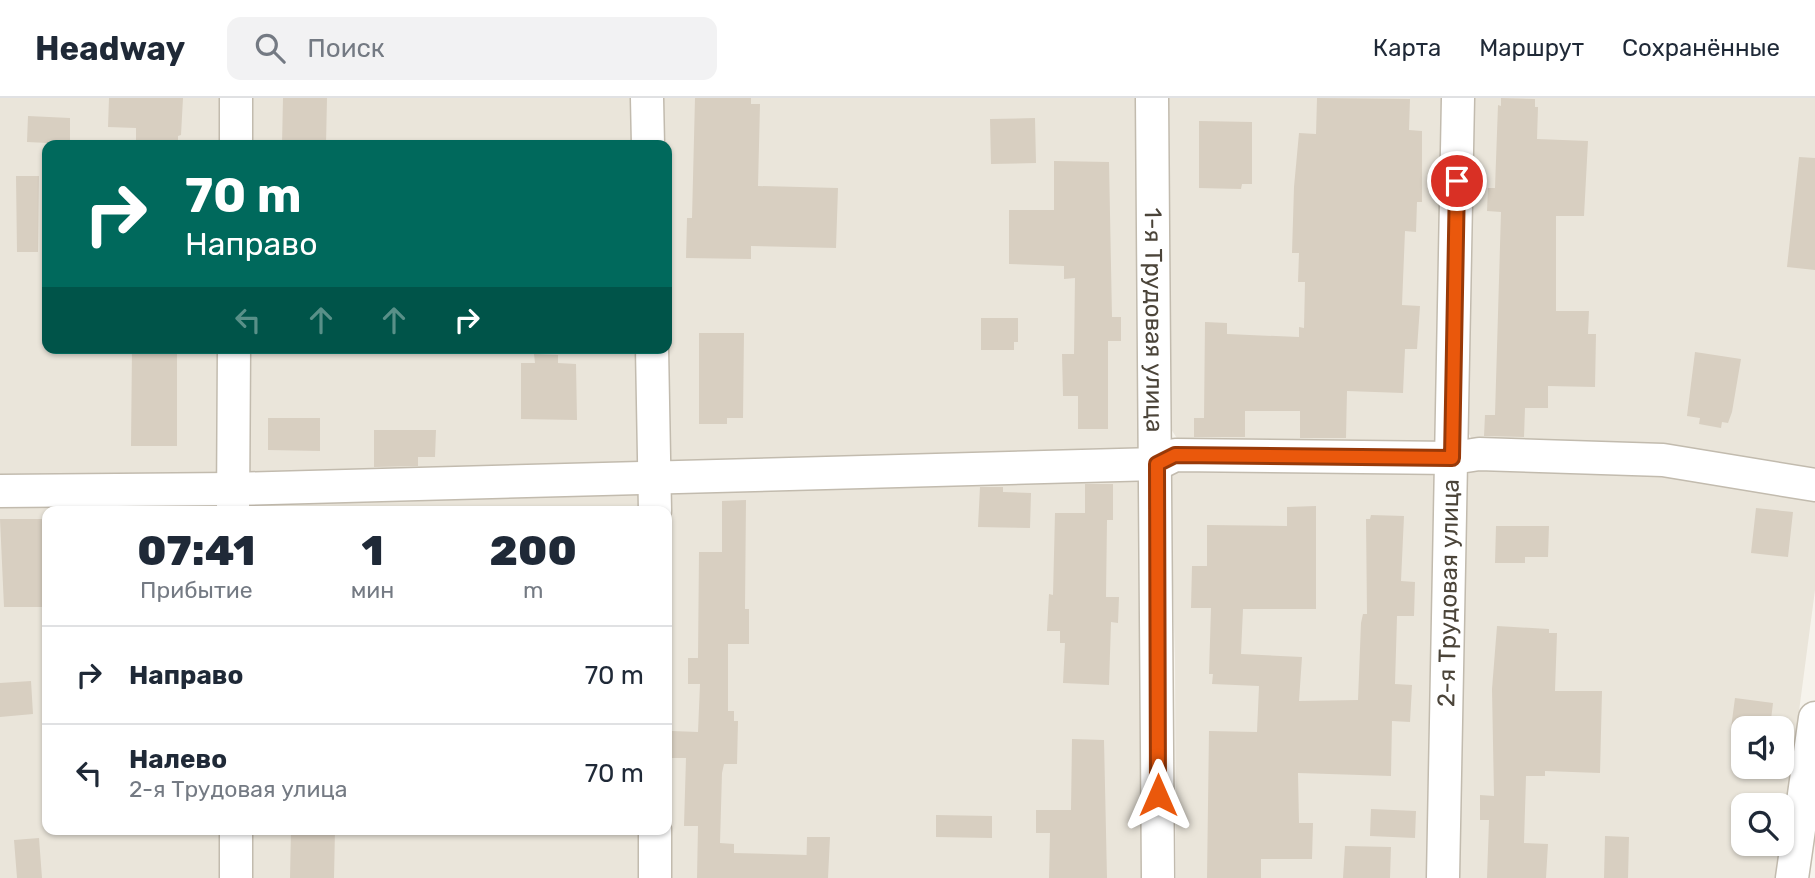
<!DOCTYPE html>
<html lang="ru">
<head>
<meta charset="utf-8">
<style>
  :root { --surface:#fff; --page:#f2f2f3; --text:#1f2937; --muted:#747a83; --line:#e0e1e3 }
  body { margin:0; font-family:Rubik,sans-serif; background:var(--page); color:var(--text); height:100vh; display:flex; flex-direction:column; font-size:26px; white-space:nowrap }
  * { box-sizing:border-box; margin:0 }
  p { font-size:23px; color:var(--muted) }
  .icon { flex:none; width:38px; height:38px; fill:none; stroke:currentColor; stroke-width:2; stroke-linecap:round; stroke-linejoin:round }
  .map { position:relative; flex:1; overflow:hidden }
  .side { position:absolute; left:42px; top:408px; width:630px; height:329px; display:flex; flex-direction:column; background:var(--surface); border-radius:14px; box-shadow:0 2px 5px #0004 }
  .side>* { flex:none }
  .banner { position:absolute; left:42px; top:42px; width:630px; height:214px; border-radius:14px; box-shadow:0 2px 5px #0004; background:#00695c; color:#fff; overflow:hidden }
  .controls { position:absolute; left:1731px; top:618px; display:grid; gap:14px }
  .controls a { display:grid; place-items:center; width:63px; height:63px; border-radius:14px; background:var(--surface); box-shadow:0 2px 5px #0004; font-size:35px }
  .pin { position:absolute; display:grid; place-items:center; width:60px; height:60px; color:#fff; margin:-30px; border:4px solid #fff; border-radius:50%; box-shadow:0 2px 7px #0007 }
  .me { position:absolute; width:77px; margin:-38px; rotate:0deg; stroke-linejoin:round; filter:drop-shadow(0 0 5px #0008) }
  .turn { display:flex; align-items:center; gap:24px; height:147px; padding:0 28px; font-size:32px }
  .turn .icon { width:91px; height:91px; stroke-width:2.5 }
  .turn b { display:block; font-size:49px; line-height:60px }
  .lanes { display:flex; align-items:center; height:66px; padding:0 28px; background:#0003; justify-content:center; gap:35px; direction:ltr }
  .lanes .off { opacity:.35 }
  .eta { display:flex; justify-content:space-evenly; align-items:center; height:119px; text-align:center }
  .eta b { font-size:42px; font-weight:800; line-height:49px }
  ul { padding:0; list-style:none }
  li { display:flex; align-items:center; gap:21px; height:98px; padding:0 28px; border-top:2px solid var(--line) }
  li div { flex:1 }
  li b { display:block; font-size:26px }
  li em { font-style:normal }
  header { display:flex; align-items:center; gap:42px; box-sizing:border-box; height:98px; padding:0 35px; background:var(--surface); border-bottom:2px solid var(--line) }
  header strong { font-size:33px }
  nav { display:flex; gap:38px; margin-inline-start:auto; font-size:24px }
  .search { width:490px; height:63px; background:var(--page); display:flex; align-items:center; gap:18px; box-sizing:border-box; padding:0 24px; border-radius:14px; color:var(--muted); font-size:26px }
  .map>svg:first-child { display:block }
  .residential { fill:#eae5da; fill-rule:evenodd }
  .building { fill:#d8cfc1 }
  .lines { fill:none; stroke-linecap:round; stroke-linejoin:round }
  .minor-casing { stroke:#c2bbae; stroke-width:35 }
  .minor { stroke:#fff; stroke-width:32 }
  .route-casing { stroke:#983908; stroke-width:18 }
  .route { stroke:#ea580c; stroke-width:12 }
  .labels { text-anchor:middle; stroke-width:5; stroke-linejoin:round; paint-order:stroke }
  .street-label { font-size:24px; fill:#4b4439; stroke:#fff }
</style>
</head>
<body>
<header>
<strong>Headway</strong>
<div class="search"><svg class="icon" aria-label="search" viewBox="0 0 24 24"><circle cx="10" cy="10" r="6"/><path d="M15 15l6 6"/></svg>Поиск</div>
<nav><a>Карта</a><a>Маршрут</a><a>Сохранённые</a></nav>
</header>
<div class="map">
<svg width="1815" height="780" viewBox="0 0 1815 780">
  <rect width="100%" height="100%" fill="#f6f3ec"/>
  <path class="residential" d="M0,0h1142l8,780h-1150zM47,47h620v203h-620zM47,413h620v319h-620z
    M1162,0h284l-4,333 -9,11 -253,1 -11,-17z
    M1471,0h344v373l-340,-26 -7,-13z
    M1428,367l13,10 -8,403h-257l-1,-218 -5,-183 9,-10z
    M1472,369l181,1 162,24v98l-38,288h-318l7,-399zM1743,630h39v38h-39zM1743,707h39v39h-39z"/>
  <path class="building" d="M109,0h74l-2,37 -3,1v9h-42v-17l-28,-1z
    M283,0h44l-1,47h-44z
    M695,0h56v6h9l-2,82 80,2 -2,60 -85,-2v13l-65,-1 1,-40h5z
    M1317,0l93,1 -1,31 13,1v71h-5l-1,30 -11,-1 -3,74 18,1 -3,43h-12l-2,44 -56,-2 -1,47h-46v-27h-55v26h-51v-19h10l1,-96 22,1v11l72,3v-10l5,1 1,-46h-7l1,-29h-7l2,-66 5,-54 17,1z
    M1501,0l34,1v8h3l-1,32 51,2 -4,75h-28v95h33l-1,23h8l-1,53 -47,-1v22h-23l-1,29 -40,-1 1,-21h10l6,-203 -14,-1 1,-23h7l3,-83 3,1z
    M28,18l42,2v26l-43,-2z
    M1035,20l1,45 -45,1 -1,-45z
    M1199,23l53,1v62h-10l-1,5 -42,-1z
    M1799,59l16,1v112l-28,-3z
    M1054,63l55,1 3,155h9v24h-13v88h-30v-33h-15l-1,-42h12l1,-76 -11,1v-13l-55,-2v-54h45z
    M16,78h23l-1,76h-21z
    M981,220h37v24h-4v8h-33z
    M699,235h45l-1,85h-16v6h-28z
    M132,250h45v98h-46z
    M1695,254l46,7 -9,53 -4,11 -6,-1 -1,6 -22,-4 1,-6 -13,-2z
    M534,256l24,1v8l18,1 1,56 -56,-1v-56h14z
    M268,320h52v33l-52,-1z
    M374,332h62l-1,27h-17v9l-44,1z
    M1085,386h28v36h-6l-1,77h13l-1,26 -7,-1 -2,63 -46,-2 2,-40h-5v-12h-13l2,-37 4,1 2,-82h30z
    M980,389h23v5l28,1 -1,35 -52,-1z
    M746,402l-1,109h4v35h-21v67h6v10h4l-1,43h-13l-2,9 -2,70 14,1v9l73,2 -1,23h-109l1,-52h-14l2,-68h-15l1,-27 26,1 2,-48h-12v-26h10l1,-106h23v-51z
    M1316,408v103h-73l-2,45 61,3 -3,44 59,-1 3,-77 2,-9h4l-1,-95h4l1,-4 33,1 -3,65 14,1 -1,34h-17l-2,68 17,1 -2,37 -18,-1 -1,55 -93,-3 1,50h14l-1,36h-51v19h-54l2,-147 48,1 2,-46 -47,-2 1,-10h-4l2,-66h-20l1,-42h15v-41l80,1v-19z
    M1756,410l37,4 -5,45 -37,-4z
    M0,421h43l2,88h-41z
    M1496,428h53l-1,31h-23v6h-30z
    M1497,528l52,3v4h8l-2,58h47l-2,82 -55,-2v5h-19l-2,67 24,1 -2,34h-59l2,-58h-9v-25l14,1 -2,-107z
    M31,583l2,33 -33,3v-34z
    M1735,600l38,5 -3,25h-39z
    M1072,641l32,1 3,138h-58l1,-45h-14v-23h35z
    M1371,711l45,2 -1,27 -45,-2z
    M936,717l56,1v22l-56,-1z
    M291,732h44l-1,48h-44z
    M1605,738l24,1 -1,41h-24z
    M807,739h23l-2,41h-22z
    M39,740l3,40h-25l-3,-38z
    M1345,748l46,1 -1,31h-47z"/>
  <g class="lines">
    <defs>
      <g id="minor">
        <path d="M647,0l1,47"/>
        <path id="s1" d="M1152,0l6,780"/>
        <path d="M236,47v-47"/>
        <path d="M652,250l3,163"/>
        <path d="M0,393l233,-2 924,-25 18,-9 278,3 26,-4 184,6 152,25"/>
        <path d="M233,412l1,-162"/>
        <path d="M236,732v48"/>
        <path d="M655,780v-48"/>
        <path id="s2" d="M1443,780l15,-780"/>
        <path d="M1792,780l23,-160"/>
      </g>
    </defs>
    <use href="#minor" class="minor-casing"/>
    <use href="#minor" class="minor"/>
  </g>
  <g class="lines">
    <defs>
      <path id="route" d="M1158,697l-1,-331 18,-9 277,3 5,-277"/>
    </defs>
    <use href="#route" class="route-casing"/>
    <use href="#route" class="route"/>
  </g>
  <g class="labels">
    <g class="street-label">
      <text dy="8" stroke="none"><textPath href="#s1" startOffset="222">1-я Трудовая улица</textPath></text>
      <text dy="8" stroke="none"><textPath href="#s2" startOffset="285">2-я Трудовая улица</textPath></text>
    </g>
  </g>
</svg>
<div class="controls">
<a><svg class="icon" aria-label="sound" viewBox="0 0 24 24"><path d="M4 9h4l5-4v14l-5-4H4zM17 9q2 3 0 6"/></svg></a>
<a><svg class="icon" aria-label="search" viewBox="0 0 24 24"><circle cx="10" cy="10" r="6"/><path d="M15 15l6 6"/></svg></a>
</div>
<div class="pin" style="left:1457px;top:83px;background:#d93025"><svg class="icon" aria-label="arrive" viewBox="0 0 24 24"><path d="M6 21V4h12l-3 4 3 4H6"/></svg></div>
<svg class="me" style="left:1158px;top:697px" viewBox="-20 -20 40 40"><path d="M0-17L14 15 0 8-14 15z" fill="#ea580c" stroke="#fff" stroke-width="4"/></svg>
<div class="banner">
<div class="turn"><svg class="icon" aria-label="right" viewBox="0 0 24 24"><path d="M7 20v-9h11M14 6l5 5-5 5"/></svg><div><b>70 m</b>Направо</div></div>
<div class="lanes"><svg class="icon off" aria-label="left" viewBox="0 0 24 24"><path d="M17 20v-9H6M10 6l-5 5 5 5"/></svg><svg class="icon off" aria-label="ahead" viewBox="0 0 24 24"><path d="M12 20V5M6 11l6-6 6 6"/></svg><svg class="icon off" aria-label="ahead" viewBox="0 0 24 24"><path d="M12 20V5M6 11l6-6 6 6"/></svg><svg class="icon" aria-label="right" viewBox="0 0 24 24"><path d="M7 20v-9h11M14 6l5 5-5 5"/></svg></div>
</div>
<section class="side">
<div class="eta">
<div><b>07:41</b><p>Прибытие</p></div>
<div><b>1</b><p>мин</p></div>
<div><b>200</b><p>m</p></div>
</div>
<ul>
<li><svg class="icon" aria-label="right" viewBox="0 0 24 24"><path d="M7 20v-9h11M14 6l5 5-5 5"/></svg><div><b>Направо</b></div><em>70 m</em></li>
<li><svg class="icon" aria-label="left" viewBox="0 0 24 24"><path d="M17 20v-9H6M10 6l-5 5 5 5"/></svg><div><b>Налево</b><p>2-я Трудовая улица</p></div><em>70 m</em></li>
</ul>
</section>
</div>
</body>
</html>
